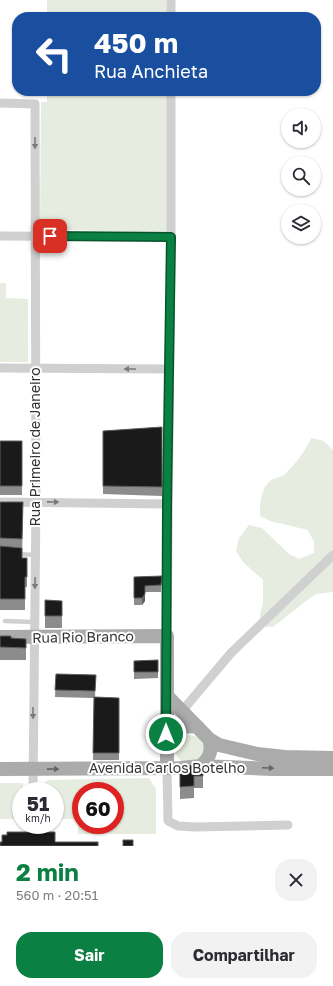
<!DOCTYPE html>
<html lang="pt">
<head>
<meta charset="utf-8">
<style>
  :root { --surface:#fff; --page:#f2f2f3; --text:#2b2b33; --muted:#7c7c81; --accent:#0b8043 }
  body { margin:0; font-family:"Golos Text",sans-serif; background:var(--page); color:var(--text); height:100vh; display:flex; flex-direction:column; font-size:15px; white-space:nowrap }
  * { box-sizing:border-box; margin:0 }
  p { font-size:13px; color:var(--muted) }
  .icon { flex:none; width:22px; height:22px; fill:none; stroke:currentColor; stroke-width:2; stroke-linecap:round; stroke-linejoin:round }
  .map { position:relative; height:846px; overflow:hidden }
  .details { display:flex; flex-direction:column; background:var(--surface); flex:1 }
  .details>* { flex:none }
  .top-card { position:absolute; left:12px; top:12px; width:309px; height:84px; border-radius:16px; box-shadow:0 1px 3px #0004; background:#1a4fa0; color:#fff; overflow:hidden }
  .controls { position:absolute; left:281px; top:108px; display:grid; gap:8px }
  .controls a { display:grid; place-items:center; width:40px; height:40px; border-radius:50%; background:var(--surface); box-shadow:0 1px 3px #0004; font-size:20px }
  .speed { position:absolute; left:12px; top:782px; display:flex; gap:8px; font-size:20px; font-weight:700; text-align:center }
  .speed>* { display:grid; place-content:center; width:52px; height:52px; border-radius:50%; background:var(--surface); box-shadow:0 1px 3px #0004; line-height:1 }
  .speed small { font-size:10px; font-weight:400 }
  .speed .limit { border:6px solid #d22; background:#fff; color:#111 }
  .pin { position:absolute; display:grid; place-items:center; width:34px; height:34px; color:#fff; margin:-17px; border-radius:8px; box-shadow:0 2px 6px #0006 }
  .me { position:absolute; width:44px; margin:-22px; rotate:0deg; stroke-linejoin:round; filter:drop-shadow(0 0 3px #0008) }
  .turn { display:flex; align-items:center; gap:14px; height:84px; padding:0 16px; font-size:18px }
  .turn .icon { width:52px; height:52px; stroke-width:2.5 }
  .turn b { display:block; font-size:28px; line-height:34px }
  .round { display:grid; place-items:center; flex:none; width:42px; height:42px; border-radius:16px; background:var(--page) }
  .head { display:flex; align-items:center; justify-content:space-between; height:68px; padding:0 16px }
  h1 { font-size:24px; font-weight:700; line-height:30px; color:var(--accent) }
  .action { display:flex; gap:8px; margin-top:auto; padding:8px 16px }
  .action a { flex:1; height:46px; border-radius:16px; background:var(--accent); color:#fff; font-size:16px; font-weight:700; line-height:46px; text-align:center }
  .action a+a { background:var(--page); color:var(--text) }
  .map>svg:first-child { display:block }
  .green { fill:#e6ecdf; fill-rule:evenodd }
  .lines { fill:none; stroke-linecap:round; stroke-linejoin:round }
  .service { stroke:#d0d0d0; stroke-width:4.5 }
  .minor { stroke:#d0d0d0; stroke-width:9 }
  .primary { stroke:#ababab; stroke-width:14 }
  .wall { fill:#8c8c8c }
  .shaded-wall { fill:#5f5f5f }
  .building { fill:#1a1a1a; stroke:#5f5f5f }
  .oneway { fill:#7a7a7a }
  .oneway2 { fill:#636363 }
  .route-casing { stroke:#07532c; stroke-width:10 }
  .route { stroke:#0b8043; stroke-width:7 }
  .labels { text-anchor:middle; stroke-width:4; stroke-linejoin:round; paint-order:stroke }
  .street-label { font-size:14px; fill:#333; stroke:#fff }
</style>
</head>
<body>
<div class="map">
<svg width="333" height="846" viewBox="0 0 333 846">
  <rect width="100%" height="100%" fill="#fff"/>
  <path class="green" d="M47,0h119l1,17h-120z
    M47,91h120l1,142 -128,-4 1,-127h6z
    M0,283h6v15l22,1v63h-28z
    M311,438l13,3 9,9v142l-17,2 -10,7 -33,26 -14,-1 1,-11 3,-13v-22l-20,-18 -7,-11 3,-13 10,-13 13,3 27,26 10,5 15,-6v-11l-6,-12 -38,-9 -10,-5c0,-11 0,-26 10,-35 3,-3 10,-3 14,-6 9,-8 23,-26 27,-37z
    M187,735c10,0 16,4 17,14l-6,11 -16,2c-11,-9 -8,-22 5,-27z
    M149,778l7,11v45h-78v-15h-22l-1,-28h-11v-8l4,-3zM81,791h34v34h-34z
    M0,783h23v8h-2v25l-1,3h-20z"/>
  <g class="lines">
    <path class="service" d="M17,554l18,1
      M5,621l29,1"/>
    <path class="minor" d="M171,0v17
      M0,103l35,1 1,398 -3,289
      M0,236l171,1
      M0,368l169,1
      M0,502l167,2
      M167,636l4,-399v-146
      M182,711l49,-58 102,-98
      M167,768l1,53 10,5 17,1 93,-2"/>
    <path class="primary" d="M0,637l167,-1v132
      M167,696l42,43 10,6 38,9 28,3 48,1
      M166,746c8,-15 13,-22 32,-19
      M201,766c8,-8 12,-15 8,-27
      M0,769l181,-1 20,-2 71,3h61"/>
  </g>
  <path class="wall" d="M162,427v69l-59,-2v-63z
    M0,441h22v54h-22z
    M0,502l23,12 -1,44h5v29h-2v23h-25z
    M162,576l-1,16h-16v9l-3,4h-8v-28z
    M45,600l17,1v27h-17z
    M0,636l11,2 15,1v21h-26z
    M158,660v18l-24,1v-18z
    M56,674l40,1 -1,22 24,1v62h-26l1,-62 -39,-1z
    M203,765v23h-9v10l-14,1v-33z"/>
  <path class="shaded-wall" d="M145,594v7l-3,4v-7z"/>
  <path class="building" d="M162,427v60l-59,-1v-55z
    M0,441h22v45h-22z
    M0,502h23l-1,37 -22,-1z
    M0,546l22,2v10h5v19h-2v22h-25z
    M162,576l-1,9 -16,1v8l-3,4h-8v-21z
    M45,600l17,1v15h-17z
    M0,636h11v2l15,1v9l-26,-1z
    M158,660v12h-24v-11z
    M56,674l40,1 -1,16 -40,-1z
    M94,697l25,1v55h-26z
    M203,765v11h-9v10l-14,1v-21z
    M7,832h48v10h43v4h-98v-4h2v-7h5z
    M123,840h10v6h-10z"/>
  <defs><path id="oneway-solid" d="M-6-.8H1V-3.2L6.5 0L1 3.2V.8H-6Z"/></defs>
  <g class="oneway">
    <use href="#oneway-solid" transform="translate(35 143) rotate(90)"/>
    <use href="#oneway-solid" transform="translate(130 369) rotate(-180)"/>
    <use href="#oneway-solid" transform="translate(53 502) rotate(1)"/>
    <use href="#oneway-solid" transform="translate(35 583) rotate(91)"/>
    <use href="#oneway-solid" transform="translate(33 713) rotate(90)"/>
  </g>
  <g class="oneway2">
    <use href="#oneway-solid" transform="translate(268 768) rotate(2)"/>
    <use href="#oneway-solid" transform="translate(53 769) rotate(-1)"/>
  </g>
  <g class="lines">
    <defs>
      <path id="route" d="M50,236l121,1 -4,267 -1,230"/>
    </defs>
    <use href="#route" class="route-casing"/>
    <use href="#route" class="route"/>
  </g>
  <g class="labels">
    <g class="street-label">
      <text transform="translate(35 447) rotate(-90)" y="5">Rua Primeiro de Janeiro</text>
      <text transform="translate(83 637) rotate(-1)" y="5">Rua Rio Branco</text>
      <text x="167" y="773">Avenida Carlos Botelho</text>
    </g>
  </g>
</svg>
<div class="controls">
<a><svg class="icon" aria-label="sound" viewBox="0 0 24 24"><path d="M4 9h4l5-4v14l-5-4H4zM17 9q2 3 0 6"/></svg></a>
<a><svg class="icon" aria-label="search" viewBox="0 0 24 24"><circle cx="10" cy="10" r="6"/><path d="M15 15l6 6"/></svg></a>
<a><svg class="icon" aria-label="layers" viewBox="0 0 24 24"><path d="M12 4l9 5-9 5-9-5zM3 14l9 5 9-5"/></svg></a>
</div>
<div class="speed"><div>51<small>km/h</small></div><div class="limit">60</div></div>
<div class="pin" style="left:50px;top:236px;background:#d93025"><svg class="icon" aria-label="arrive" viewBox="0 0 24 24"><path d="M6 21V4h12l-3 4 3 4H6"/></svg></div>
<svg class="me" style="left:166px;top:734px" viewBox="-20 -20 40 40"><circle r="17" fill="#0b8043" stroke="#fff" stroke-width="3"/><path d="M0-11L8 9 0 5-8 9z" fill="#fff"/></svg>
<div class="top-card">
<div class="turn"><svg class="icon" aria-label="left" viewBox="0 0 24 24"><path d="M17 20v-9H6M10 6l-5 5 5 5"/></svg><div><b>450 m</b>Rua Anchieta</div></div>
</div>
</div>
<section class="details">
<div class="head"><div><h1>2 min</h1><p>560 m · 20:51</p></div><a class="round"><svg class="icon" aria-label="close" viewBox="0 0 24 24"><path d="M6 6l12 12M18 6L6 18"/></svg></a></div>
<div class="action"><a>Sair</a><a>Compartilhar</a></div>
</section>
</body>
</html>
